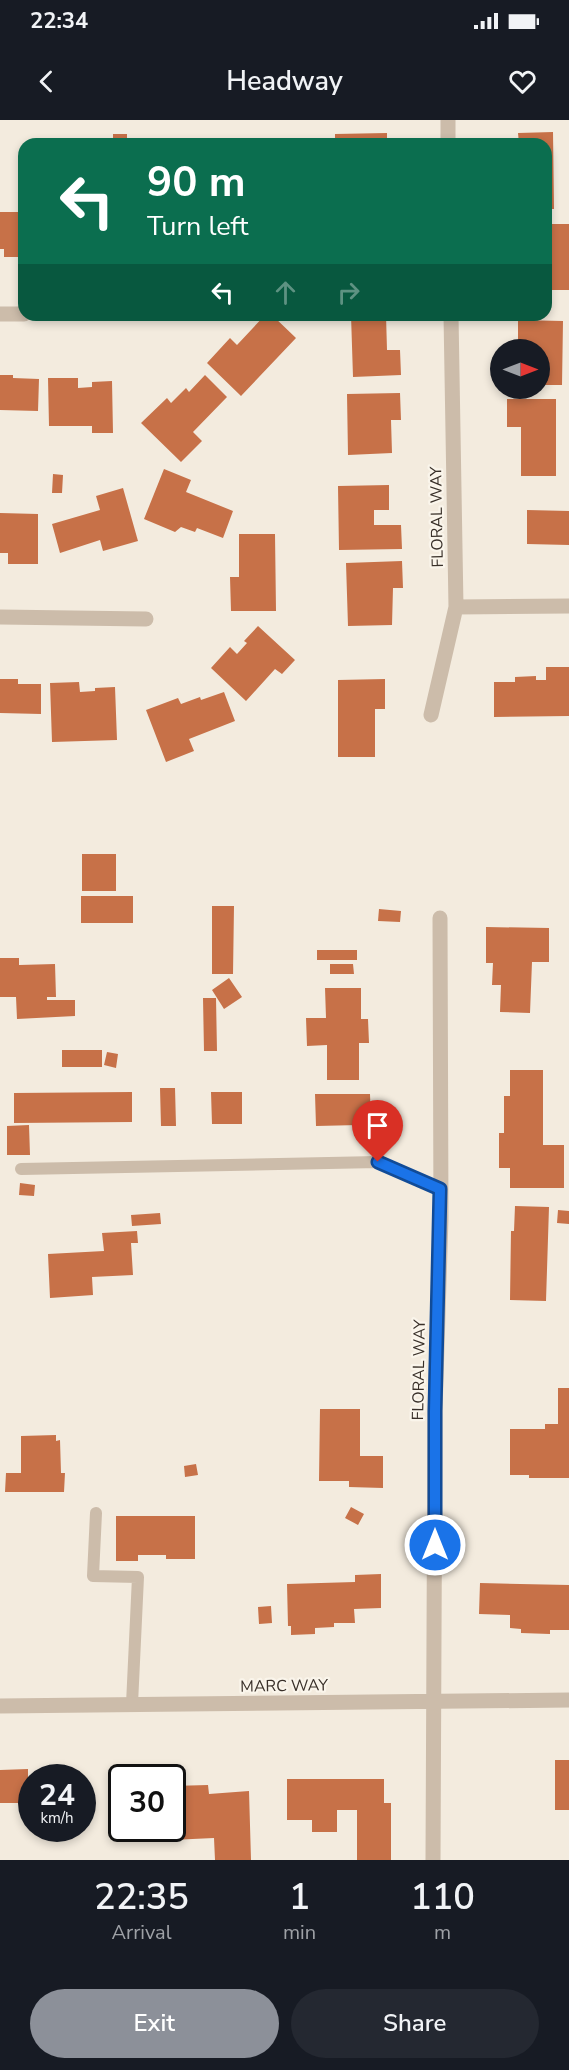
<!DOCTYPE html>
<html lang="en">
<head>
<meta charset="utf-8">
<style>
  :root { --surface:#171b24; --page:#242831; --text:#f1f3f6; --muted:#9ea1a6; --accent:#8c9099 }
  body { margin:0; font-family:"Nunito Sans",sans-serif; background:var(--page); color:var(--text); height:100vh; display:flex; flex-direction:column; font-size:22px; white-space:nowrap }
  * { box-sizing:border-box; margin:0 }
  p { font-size:20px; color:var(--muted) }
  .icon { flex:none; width:33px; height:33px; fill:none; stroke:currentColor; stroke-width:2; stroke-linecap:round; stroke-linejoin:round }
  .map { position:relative; height:1740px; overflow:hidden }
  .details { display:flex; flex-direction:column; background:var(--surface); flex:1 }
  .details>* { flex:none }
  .guide { position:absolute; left:18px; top:18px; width:534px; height:183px; border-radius:18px; box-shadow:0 3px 9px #0003; background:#0b6e4f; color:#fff; overflow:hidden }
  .needle { width:39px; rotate:90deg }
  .fabs { position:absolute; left:490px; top:219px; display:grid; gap:12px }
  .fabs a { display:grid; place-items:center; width:60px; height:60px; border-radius:50%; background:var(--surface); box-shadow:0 3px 9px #0003; font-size:30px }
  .speed { position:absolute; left:18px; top:1644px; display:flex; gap:12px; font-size:30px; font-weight:700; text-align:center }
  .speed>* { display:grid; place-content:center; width:78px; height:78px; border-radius:50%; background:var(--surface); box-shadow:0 3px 9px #0003; line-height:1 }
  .speed small { font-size:15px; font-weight:400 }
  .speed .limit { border:3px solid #111; border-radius:9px; background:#fff; color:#111 }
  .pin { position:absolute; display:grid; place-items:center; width:51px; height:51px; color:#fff; margin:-62px -26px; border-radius:50% 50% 50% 0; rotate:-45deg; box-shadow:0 0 6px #0007 }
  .pin .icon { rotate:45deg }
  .me { position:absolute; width:66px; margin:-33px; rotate:0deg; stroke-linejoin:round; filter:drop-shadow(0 0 4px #0008) }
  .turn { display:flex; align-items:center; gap:21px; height:126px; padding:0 30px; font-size:27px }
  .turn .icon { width:78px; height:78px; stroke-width:2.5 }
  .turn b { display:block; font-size:42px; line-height:51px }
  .lanes { display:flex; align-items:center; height:57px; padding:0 30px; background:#0003; justify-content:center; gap:30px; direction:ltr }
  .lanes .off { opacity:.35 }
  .eta { display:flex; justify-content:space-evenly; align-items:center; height:102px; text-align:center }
  .eta b { font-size:36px; font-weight:600; line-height:42px }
  .button { display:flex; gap:12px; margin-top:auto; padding:12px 30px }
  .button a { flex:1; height:69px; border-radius:36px; background:var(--accent); color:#fff; font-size:24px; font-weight:600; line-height:69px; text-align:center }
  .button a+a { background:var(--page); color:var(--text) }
  .status { display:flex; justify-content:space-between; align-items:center; height:42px; padding:0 30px; background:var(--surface); direction:ltr }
  .status svg { height:16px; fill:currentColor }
  header { display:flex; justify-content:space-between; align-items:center; height:78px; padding:0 30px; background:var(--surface); font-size:27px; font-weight:600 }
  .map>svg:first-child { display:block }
  .building { fill:#c77148 }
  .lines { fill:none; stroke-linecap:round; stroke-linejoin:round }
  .service { stroke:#ccbcaa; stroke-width:12 }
  .minor { stroke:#ccbcaa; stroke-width:15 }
  .route-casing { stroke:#114b97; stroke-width:15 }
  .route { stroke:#1a73e8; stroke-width:10 }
  .labels { text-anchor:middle; stroke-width:4.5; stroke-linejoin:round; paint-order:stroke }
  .street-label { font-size:16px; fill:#393029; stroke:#faf5eb }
</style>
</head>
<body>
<div class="status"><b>22:34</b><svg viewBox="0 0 49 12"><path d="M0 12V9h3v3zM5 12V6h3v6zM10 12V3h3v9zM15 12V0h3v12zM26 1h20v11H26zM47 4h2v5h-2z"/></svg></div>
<header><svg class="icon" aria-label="back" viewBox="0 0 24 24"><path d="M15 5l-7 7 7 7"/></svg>Headway<svg class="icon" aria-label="heart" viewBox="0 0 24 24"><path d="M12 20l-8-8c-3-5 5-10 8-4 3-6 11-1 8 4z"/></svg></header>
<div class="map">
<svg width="569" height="1740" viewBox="0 0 569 1740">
  <rect width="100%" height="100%" fill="#f3ebde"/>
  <path class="building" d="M553,12l1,77h-8v-65h-27l-1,-11z
    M387,13v11h-52v-10z
    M113,14h14v10h-14z
    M0,92h24v45h-20v-8h-4z
    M546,104h23v66h-23z
    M265,195h7l24,23 -55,58 -34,-33 23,-25 7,7z
    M351,195h35l1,35h13l1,25 -48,2z
    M518,200l45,1 -1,64h-22v-35h-22z
    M0,255h13v3l26,1 -1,32 -38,-1z
    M205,255l22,22 -34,35 9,9 -21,21 -40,-39 26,-25 4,5 15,-15 3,4z
    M48,258h30v10l14,-1v-5l20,-1 1,52h-21v-7h-43z
    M400,273l1,27h-10l1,33 -44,2 -1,-61z
    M507,279h49v77h-35v-49h-14z
    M164,349l27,11 -5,12 47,19 -10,27 -26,-10 -2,4 -14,-5 -6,5 -31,-13z
    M53,354l10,1 -1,18h-10z
    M389,365v25h-15v15h27l1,24 -63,1 -1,-64z
    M123,368l15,53 -35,10 -3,-11 -40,13 -8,-29 48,-14 -4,-14z
    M527,390l42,1v34l-42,-1z
    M0,393l38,1v50h-30v-11h-8z
    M239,414h36l1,77h-45l-1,-34h9z
    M402,441l1,27h-10l-1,37 -44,1 -2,-63z
    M258,506l37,34 -13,14 -7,-5 -29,32 -35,-33 19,-21 7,7 10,-11 -3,-2z
    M546,547h23v49l-75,1v-35h21v-5l21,-1v4h10z
    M0,559h18v5h23v30l-41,-1z
    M385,559v30h-10v48h-37v-77z
    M79,562l1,10 15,-1v-3l20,-1 2,53 -65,2 -2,-59z
    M224,572l11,29 -46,18 5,12 -28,11 -20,-52 32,-12 3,6 19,-7 1,3z
    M82,734h34v37h-34z
    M81,776h52v27h-52z
    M212,786h22l-1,68h-21z
    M379,789l22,2 -1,11 -22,-1z
    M486,807l63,1v34h-17l-2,51 -30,-1 1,-27h-9l1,-22h-7z
    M317,830h40v10h-40z
    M0,838h19v7l36,-1 1,33h-9v3h28v16l-58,3 -1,-22h-16z
    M330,844h23l1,10h-24z
    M229,858l13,19 -18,12 -12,-19z
    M325,868h36v31h7l1,24h-10v37h-32v-35l-20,1 -1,-28h20z
    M203,878h13l1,53h-13z
    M62,930h40v17h-40z
    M107,932l11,2 -2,14 -12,-3z
    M510,950h33v75h21v43h-54v-20h-11v-35h5v-37h6z
    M160,968h15l1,38h-15z
    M132,972v30l-118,1v-30z
    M211,972h31v32h-30z
    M315,974h55l1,26h-12v5l-43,1z
    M29,1005l1,30h-23v-29z
    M20,1063l15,2 -1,11 -15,-1z
    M515,1086l34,1 -3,94 -36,-1 1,-69h3z
    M558,1090l11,1v13l-12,-1z
    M160,1093l1,11 -29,2 -1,-11z
    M137,1111l1,12h-7l2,32 -41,2 1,18 -43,3 -2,-44 56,-3 -2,-18z
    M558,1268h11v90h-40v-3h-19v-46h35v-5h13z
    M320,1289h40v47h23v32l-34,-1v-6h-30z
    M56,1315v6l4,-1 1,33h4l-1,19h-59l1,-19h15v-37z
    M196,1344l2,11 -13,2 -1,-11z
    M351,1387l13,7 -6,11 -13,-7z
    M116,1396h79v43h-29v-4h-28v6h-22z
    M381,1454v34l-27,1 1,14h-21v4l-19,1v6l-24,1v-9h-3l-1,-42 68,-2v-7z
    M480,1463l89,2v45h-19v4l-29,-1v-4l-11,-1v-13l-31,-1z
    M271,1486l1,17 -13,1 -1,-17z
    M555,1640h14v50h-14z
    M28,1649v34h-28v-33z
    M287,1659h97v24h7v57h-34v-50h-20v22h-25v-12h-25z
    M208,1665l1,9 40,-3 2,69h-36l-1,-22 -43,2 1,-54z"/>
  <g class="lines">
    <path class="service" d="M21,1049l357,-7 62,27
      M96,1393l-3,63 45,1 -6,127"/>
    <path class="minor" d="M448,0v24
      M0,194h24
      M456,487l113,-1
      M0,497l146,2
      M431,595l25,-108 -5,-292
      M0,1586l569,-6
      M433,1740l2,-449 6,-193 -1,-300"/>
  </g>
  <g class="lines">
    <defs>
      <path id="route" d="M378,1042l62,27 -5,222v134"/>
    </defs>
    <use href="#route" class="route-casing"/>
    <use href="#route" class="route"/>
  </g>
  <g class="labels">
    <g class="street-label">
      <text transform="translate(436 397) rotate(-91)" y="6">FLORAL WAY</text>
      <text transform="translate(418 1250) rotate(-89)" y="6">FLORAL WAY</text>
      <text transform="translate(284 1565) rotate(-1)" y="6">MARC WAY</text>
    </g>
  </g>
</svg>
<div class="fabs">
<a><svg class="needle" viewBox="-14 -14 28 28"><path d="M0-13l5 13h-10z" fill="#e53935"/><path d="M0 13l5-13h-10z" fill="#9ea1a6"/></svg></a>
</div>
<div class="speed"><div>24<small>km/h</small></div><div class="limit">30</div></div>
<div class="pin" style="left:378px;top:1042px;background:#d93025"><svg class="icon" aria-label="arrive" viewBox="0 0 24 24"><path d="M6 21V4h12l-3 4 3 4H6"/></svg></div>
<svg class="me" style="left:435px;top:1425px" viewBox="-20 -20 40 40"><circle r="17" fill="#1a73e8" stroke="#fff" stroke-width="3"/><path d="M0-11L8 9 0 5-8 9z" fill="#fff"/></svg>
<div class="guide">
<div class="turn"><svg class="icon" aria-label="left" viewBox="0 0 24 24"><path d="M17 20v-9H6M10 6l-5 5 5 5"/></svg><div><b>90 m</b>Turn left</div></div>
<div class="lanes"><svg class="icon" aria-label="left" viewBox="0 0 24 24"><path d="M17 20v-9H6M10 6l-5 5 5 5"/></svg><svg class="icon off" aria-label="ahead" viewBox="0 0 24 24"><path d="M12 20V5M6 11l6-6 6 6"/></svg><svg class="icon off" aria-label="right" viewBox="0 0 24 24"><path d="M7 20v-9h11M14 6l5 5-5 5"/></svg></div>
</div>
</div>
<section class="details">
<div class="eta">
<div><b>22:35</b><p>Arrival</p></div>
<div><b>1</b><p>min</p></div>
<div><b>110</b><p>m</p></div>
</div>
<div class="button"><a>Exit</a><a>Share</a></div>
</section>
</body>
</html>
